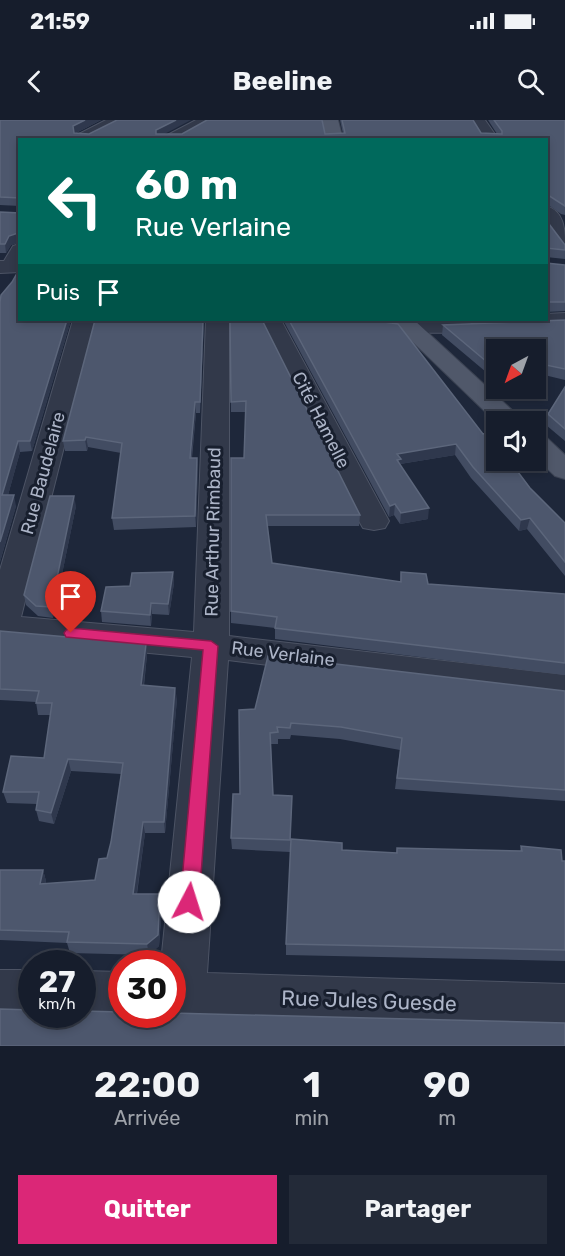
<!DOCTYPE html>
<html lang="fr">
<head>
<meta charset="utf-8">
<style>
  :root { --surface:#161d2c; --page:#232a38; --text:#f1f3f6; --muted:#9ea2a9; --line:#353b48; --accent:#db2777 }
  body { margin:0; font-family:Rubik,sans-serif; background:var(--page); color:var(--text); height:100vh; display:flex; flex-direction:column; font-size:22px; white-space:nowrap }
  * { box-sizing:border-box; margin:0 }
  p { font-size:20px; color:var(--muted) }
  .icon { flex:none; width:33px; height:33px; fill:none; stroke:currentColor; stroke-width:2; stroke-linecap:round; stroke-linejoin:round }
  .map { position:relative; height:926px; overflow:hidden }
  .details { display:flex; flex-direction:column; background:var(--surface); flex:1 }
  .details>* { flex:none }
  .top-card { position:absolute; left:18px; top:18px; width:530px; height:183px; border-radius:0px; box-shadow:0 3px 9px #0003,0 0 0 2px var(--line); background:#00695c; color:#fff; overflow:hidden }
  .needle { width:39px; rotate:221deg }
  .buttons { position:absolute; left:486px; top:219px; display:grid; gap:12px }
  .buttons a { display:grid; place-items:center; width:60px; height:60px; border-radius:0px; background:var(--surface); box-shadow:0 3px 9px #0003,0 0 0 2px var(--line); font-size:30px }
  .speed { position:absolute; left:18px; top:830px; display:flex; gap:12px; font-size:30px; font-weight:700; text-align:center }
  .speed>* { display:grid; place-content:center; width:78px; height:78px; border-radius:50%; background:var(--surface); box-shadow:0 3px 9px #0003,0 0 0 2px var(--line); line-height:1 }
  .speed small { font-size:15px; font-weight:400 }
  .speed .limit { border:9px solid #d22; background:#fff; color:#111 }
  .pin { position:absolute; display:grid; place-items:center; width:51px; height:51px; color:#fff; margin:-62px -26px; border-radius:50% 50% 50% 0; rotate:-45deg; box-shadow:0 0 6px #0007 }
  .pin .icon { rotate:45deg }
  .me { position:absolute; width:66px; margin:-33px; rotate:5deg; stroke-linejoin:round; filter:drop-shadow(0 0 4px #0008) }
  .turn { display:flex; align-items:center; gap:21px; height:126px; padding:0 18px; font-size:27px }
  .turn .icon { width:78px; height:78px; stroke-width:2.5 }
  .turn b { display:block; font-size:42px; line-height:51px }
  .then { display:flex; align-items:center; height:57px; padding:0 18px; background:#0003; gap:12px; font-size:22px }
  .eta { display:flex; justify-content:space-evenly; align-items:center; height:102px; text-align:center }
  .eta b { font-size:36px; font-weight:700; line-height:42px }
  .button { display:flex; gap:12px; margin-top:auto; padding:12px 18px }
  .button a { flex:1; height:69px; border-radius:0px; background:var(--accent); color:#fff; font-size:24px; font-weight:700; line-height:69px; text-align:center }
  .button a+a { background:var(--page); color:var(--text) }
  .status { display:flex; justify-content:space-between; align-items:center; height:42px; padding:0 30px; background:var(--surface); direction:ltr }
  .status svg { height:16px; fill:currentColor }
  header { display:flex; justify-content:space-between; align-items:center; height:78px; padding:0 18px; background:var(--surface); font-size:27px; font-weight:700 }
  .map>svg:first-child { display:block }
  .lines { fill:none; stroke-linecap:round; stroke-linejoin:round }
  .minor-casing { stroke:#4d5465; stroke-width:2 }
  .major-casing { stroke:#3c4353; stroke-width:2 }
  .minor { fill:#32394a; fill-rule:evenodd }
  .major { fill:#50586a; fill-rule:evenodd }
  .wall { fill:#424c62 }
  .shaded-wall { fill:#2f384d }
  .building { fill:#4d576d; stroke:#5c667b; stroke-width:1.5 }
  .route { fill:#db2777; stroke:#8e194d; stroke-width:1.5 }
  .labels { text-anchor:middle; stroke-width:6; stroke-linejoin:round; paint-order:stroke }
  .street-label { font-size:18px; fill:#acb4c7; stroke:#181f2e }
  .near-street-label { font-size:21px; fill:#acb4c7; stroke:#181f2e }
</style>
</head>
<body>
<div class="status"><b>21:59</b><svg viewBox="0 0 49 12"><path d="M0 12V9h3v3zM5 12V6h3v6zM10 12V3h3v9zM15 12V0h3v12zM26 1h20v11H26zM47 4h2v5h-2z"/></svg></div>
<header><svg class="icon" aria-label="back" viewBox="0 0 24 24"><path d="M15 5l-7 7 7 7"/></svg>Beeline<svg class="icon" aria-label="search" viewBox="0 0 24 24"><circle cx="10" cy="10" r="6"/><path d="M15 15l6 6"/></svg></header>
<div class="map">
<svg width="565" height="926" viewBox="0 0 565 926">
  <rect width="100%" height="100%" fill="#1e273a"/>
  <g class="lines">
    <defs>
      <path id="minor" d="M106,0h22l-39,20h-12l-2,-4z
        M196,0h21l-36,20h-23z
        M469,0h16l14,20h-17z
        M546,86c18,5 19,23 19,38l-7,-2 -12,-16z
        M20,124v28l-20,1v-12h4l9,-15z
        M565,193v14c-63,2 -150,13 -209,-2l-4,-5h194v-6z
        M73,200h23l-75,297 173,15 12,-312h23v316l336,39v26l-337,-41 -21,313 358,11v46l-393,-12 -9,-4h9v-51h-11l31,-306 -192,-18v-69z
        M258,200h23l108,201 -4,7 -11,2 -11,-2 -4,-7z
        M0,850h32v44h4l-36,2z
        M82,851l40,1v42h9c-15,6 -40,6 -56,0h7z"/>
      <path id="major" d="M322,0h16l5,20h-17z
        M390,200h24l111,102h-29z
        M536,315l10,2 19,18v24l-10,-3 -19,-18z"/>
    </defs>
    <use href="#minor" class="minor-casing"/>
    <use href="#major" class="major-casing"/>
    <use href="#minor" class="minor"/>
    <use href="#major" class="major"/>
  </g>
  <path class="wall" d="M0,0h101l-25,13 13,1h254l-3,-14h133l8,13 16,1 -9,-14h77v95l-4,-1 -14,-10 -1,-64h-526v66l-20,-1z
    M0,92l20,1v29l-9,3 -5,8h-6z
    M546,100l19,25v14l-19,-2z
    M546,143l19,2v46l-19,1z
    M12,162l8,38h51l-39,131 -12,1 -12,43 8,11 -16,56v-260z
    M95,200h116h-7l-4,93h-4l-4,45h5l1,10 -2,59 -82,3 -2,-12 9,-65 -33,-6 -1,4h-22l-2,-10z
    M230,200l130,195 -1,11h-92l5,37 128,19 1,-10 27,12 137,10v81l-290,-36v-11l-44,-5v-12l13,-153 2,-46h-15z
    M283,200h87l113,114 47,54 35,35v53l-38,-47 -8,2 -48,-53 -16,-23 -55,9 28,55 -28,5 -6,-9 -5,2z
    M565,200v60l-29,-7v-23h-40v19l-10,3 -44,-37 1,-10z
    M565,267v54l-19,-16 2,-11z
    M76,386l-23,112 -15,-2 -12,-11 -2,-10z
    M173,452l1,11 -5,32 -17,-1 -1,12 -49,-4 -1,-11 29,-25z
    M0,511l146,13 1,11 -3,31 33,13 -12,134h-20l-8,61 25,11 -3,41 -10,9 -79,-2 -3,-10 -67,-3v-70h43l3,11 -1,3 50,-4 12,-22 4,-16 10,-68 -50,-3 -17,53 -15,-3 -3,-11 1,-6 -30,-1 -4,-11 41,-34 7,-43h-13l-2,-13 -36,-2z
    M565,571v110l-170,-12 5,-39 -60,-11 -49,-4 -1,4h-12v5h-7l2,51 19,1 -2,56 -58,-3 -1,-11 9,-44 -1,-84z
    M521,726l41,15h3v100l-279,-6v-11l56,-94 54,3 1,-5 123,3z"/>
  <path class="shaded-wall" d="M85,0h16l-27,14 -1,-8z
    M176,0h15l-34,18 -1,-4v-4z
    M18,113l1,9 -8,3 -5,8 -1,-9 4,-8z
    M67,200h4l-39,131 -2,-10z
    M203,200h1l-4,93v-11z
    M496,240v9l-10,3 1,-10z
    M195,282l1,11 -6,55v-10z
    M86,317l2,10 -1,4 -2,-11z
    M18,321l2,11 -15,54 -3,-11z
    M456,324l-1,11 -55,9v6l-3,-10v-6z
    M197,338l1,10 -2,59 -1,-11z
    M14,375l2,11 -16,56v-20z
    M74,376l2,10 -23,112 -2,-11z
    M395,384l-1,11 -5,2 1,-11z
    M429,388l-1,11 -28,5 1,-11z
    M530,398l-3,11 -8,2 2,-11z
    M173,452l1,11 -5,32 -1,-11z
    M151,483l1,11 -1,12 -1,-11z
    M146,524l1,11 -5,42 -1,-12z
    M175,568l2,11 -12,134 -1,-11z
    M68,639l3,12 -17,53 -3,-11z
    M143,702l2,11 -10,72 -2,-11z
    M43,750l3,11 -3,15 -3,-12z
    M160,774l2,11 -3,41 -10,9 -2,-11z"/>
  <path class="building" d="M0,0h85l-12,6 1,7 15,1 28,-14h59l-20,10v4h26l25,-14h115l3,14 20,-1 -3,-13h131l8,13 21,1v-3l-8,-11h71v86l-17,-11 -2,3v-58h-526v58l-20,-1z
    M0,92l20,1v21l-2,-1 -9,3 -4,8h-5z
    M546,100l19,25v5l-19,-2v7z
    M546,143l19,2v37h-17l-2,5z
    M20,148v52h47l-37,121h-12l-16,54h12l-14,47v-240l1,-7 11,-13z
    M95,200h108l-3,82h-5l-5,56h7l-2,58 -83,2 10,-75 -36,-6 -1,3 -22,1z
    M230,200h32l98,195h-94l6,48 129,19v-10l25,2 2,10 137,10v69l-290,-35 2,-11 -46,-6v-153h13l2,-57 -15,1z
    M289,200h81l28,4 85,110 4,-1 9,12v15h13l21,28 35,35v39l-35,-44 -9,2 -48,-53 -17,-23 -59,10 4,5 -4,1 32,48 -28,5 -6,-9 -5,2z
    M565,200v49l-29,-6v-13h-40v10l-9,2 -44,-37z
    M565,267v42l-17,-15z
    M50,376h24l-23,111 -15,-1 -12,-11z
    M173,452l-5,32 -17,-1 -1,12 -49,-4 5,-24 24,-1 2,-13z
    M0,511l146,13 -5,41 34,3 -11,134h-21l-10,72h27l-2,41 -11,9 -80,-2 2,-10 -69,-2v-60h43l-3,14 55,-4 4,-21 8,-1 4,-16 12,-79 -55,-4 -17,54 -15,-3 3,-18h-36l8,-36 33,2 8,-55h-16l3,-12 -39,-2z
    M268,536l297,35v99l-168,-12 5,-40 -61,-11 -50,-4 -1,5 -13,-1 1,5 -8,1 3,62 19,1 -2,44 -59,-2 2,-44h7l-1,-84 16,-1z
    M291,719l51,4v7l55,3v-5l125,3 -1,-5 40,4 1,11h3v89l-279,-6z
    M0,889l32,1v4h50v-3l40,1v2h50v-1l393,10v23h-565z"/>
  <path class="route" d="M71,508l140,13 7,5 -19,256 -3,6 -7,2 -6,-2 -3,-6 23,-252 -137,-13 -2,-4 2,-3z"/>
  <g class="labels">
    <g class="street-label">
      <text transform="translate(321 300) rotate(63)" y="6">Cité Hamelle</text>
      <text transform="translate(43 353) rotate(-75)" y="6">Rue Baudelaire</text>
      <text transform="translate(213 412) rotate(-89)" y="6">Rue Arthur Rimbaud</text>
      <text transform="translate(283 534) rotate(7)" y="6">Rue Verlaine</text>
    </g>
    <g class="near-street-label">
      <text transform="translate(369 881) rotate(2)" y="7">Rue Jules Guesde</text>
    </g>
  </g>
</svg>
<div class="buttons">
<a><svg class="needle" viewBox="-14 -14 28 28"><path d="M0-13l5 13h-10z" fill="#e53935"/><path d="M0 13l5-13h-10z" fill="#9ea2a9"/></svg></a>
<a><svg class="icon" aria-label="sound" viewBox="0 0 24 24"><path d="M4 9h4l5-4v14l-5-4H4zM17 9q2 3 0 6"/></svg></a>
</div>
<div class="speed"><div>27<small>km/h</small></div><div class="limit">30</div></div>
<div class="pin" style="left:71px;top:513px;background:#d93025"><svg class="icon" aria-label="arrive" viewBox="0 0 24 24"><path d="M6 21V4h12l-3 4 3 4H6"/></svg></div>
<svg class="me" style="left:189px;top:782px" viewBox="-20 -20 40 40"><circle r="19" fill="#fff"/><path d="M0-13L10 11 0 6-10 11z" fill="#db2777"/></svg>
<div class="top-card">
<div class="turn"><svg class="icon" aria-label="left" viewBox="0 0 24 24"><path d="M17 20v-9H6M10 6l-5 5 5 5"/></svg><div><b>60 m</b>Rue Verlaine</div></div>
<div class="then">Puis<svg class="icon" aria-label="arrive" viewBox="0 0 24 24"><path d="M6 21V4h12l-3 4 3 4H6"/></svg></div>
</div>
</div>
<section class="details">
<div class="eta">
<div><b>22:00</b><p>Arrivée</p></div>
<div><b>1</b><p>min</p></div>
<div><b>90</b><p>m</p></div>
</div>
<div class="button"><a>Quitter</a><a>Partager</a></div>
</section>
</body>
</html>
